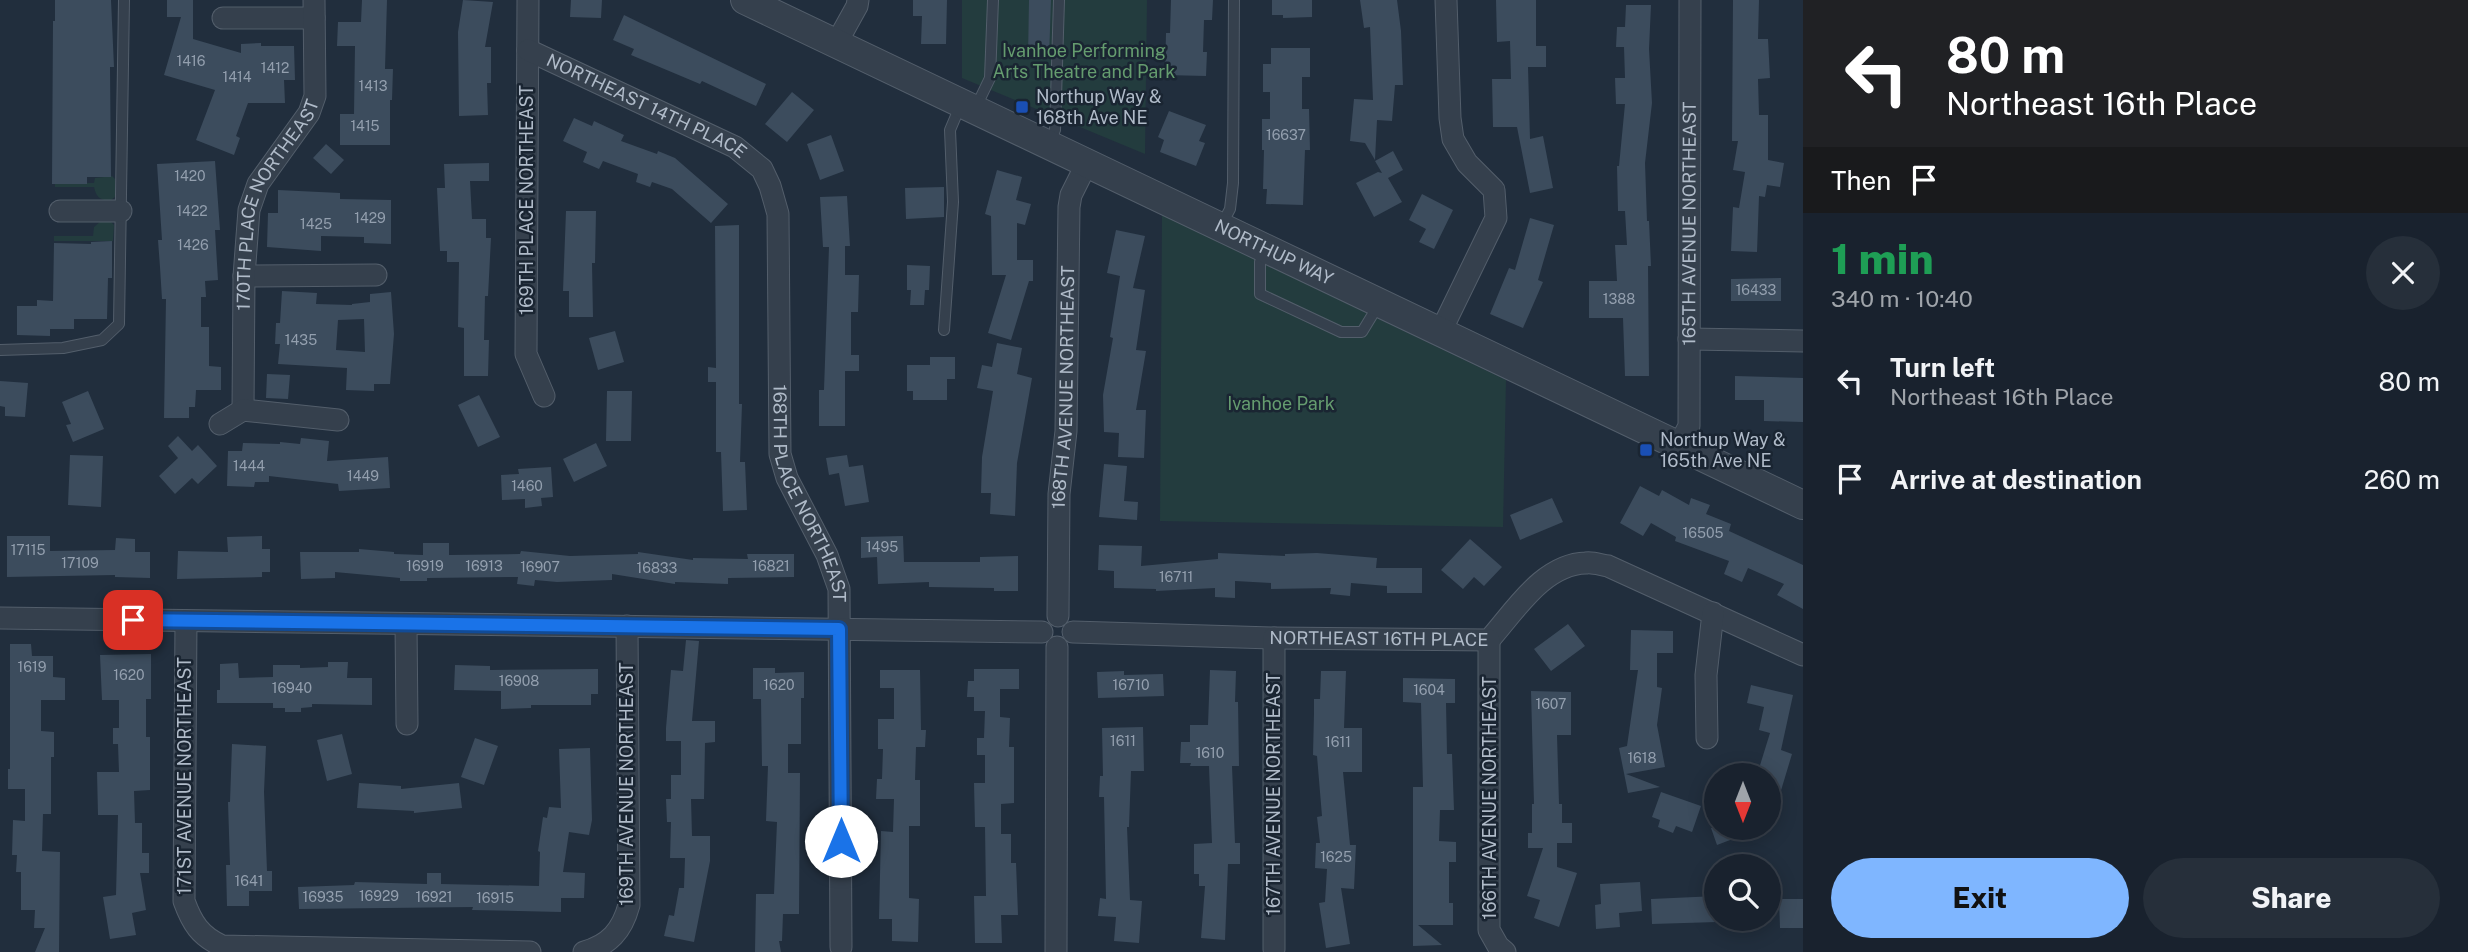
<!DOCTYPE html>
<html lang="en">
<head>
<meta charset="utf-8">
<style>
  :root { --surface:#19222e; --page:#262f3a; --text:#f1f3f6; --muted:#9fa4aa; --line:#373f4a; --accent:#7fb6ff }
  body { margin:0; font-family:"Public Sans",sans-serif; background:var(--page); color:var(--text); height:100vh; display:flex; flex-direction:column; font-size:26px; white-space:nowrap }
  * { box-sizing:border-box; margin:0 }
  p { font-size:23px; color:var(--muted) }
  .icon { flex:none; width:38px; height:38px; fill:none; stroke:currentColor; stroke-width:2; stroke-linecap:round; stroke-linejoin:round }
  .map { position:relative; flex:1; overflow:hidden }
  .side { display:flex; flex-direction:column; background:var(--surface); width:665px }
  .side>* { flex:none }
  .hud { background:#202124; color:#fff; overflow:hidden }
  .needle { width:46px; rotate:180deg }
  .buttons { position:absolute; left:1704px; top:763px; display:grid; gap:14px }
  .buttons a { display:grid; place-items:center; width:77px; height:77px; border-radius:50%; background:var(--surface); box-shadow:0 4px 18px #0003,0 0 0 2px var(--line); font-size:35px }
  .pin { position:absolute; display:grid; place-items:center; width:60px; height:60px; color:#fff; margin:-30px; border-radius:14px; box-shadow:0 4px 10px #0006 }
  .me { position:absolute; width:77px; margin:-38px; rotate:0deg; stroke-linejoin:round; filter:drop-shadow(0 0 5px #0008) }
  .turn { display:flex; align-items:center; gap:24px; height:147px; padding:0 28px; font-size:32px }
  .turn .icon { width:91px; height:91px; stroke-width:2.5 }
  .turn b { display:block; font-size:49px; line-height:60px }
  .then { display:flex; align-items:center; height:66px; padding:0 28px; background:#0003; gap:14px; font-size:26px }
  .round { display:grid; place-items:center; flex:none; width:74px; height:74px; border-radius:37px; background:var(--page) }
  .head { display:flex; align-items:center; justify-content:space-between; height:119px; padding:0 28px }
  h1 { font-size:42px; font-weight:800; line-height:52px; color:#1e9e55 }
  .primary-button { display:flex; gap:14px; margin-top:auto; padding:14px 28px }
  .primary-button a { flex:1; height:80px; border-radius:42px; background:var(--accent); color:#111; font-size:28px; font-weight:800; line-height:80px; text-align:center }
  .primary-button a+a { background:var(--page); color:var(--text) }
  ul { padding:0; list-style:none }
  li { display:flex; align-items:center; gap:21px; height:98px; padding:0 28px }
  li div { flex:1 }
  li b { display:block; font-size:26px }
  li em { font-style:normal }
  main { display:flex; flex:1; min-height:0 }
  .map>svg:first-child { display:block }
  .green { fill:#233c3e }
  .building { fill:#3c4c5d; fill-rule:evenodd }
  .lines { fill:none; stroke-linecap:round; stroke-linejoin:round }
  .service-casing { stroke:#535e6b; stroke-width:12 }
  .minor-casing { stroke:#535e6b; stroke-width:23 }
  .tertiary-casing { stroke:#535e6b; stroke-width:30 }
  .service { stroke:#35404d; stroke-width:10 }
  .minor { stroke:#35404d; stroke-width:21 }
  .tertiary { stroke:#35404d; stroke-width:28 }
  .route-casing { stroke:#114b97; stroke-width:18 }
  .route { stroke:#1a73e8; stroke-width:12 }
  .transit-dot { fill:#1a4fb4; stroke:#1a2532; stroke-width:2.5 }
  .labels { text-anchor:middle; stroke-width:5; stroke-linejoin:round; paint-order:stroke }
  .number-label { font-size:14px; fill:#939fae }
  .park-label { font-size:18px; fill:#659c6f; stroke:#1a2532 }
  .poi-label { font-size:18px; fill:#b0bbc9; stroke:#1a2532; text-anchor:start }
  .street-label { font-size:18px; fill:#b0bbc9; stroke:#1a2532 }
</style>
</head>
<body>
<main>
<div class="map">
<svg width="1803" height="952" viewBox="0 0 1803 952">
  <rect width="100%" height="100%" fill="#212e3d"/>
  <path class="green" d="M962,0h185l-2,154 -183,-76z
    M112,176l3,3 1,17 -6,5c-10,-1 -14,-4 -16,-14h-39v-4h39l1,-5z
    M1162,215l344,165 -3,147 -343,-6z
    M101,221l10,1 3,3 -1,16h-59v-5h39l1,-9z"/>
  <path class="building" d="M55,0h56l3,67h-4l1,110h-24v7h-35l1,-163h2z
    M167,0h26v39l48,14v-9l20,-1v3h33l1,34h-11l1,23h-37l-12,33 4,2 -6,17 -38,-15 19,-50 -51,-15 17,-58h-14z
    M362,0h25l-2,69h8l-1,31h-2v45h-50v-31h14l1,-68h-18l1,-24h23z
    M463,0l30,2 -8,45h6v36h-4l1,32 -29,1 -1,-84z
    M571,0h31l-1,18 -31,-1z
    M913,0h34l-1,44h-25l1,-28h-9z
    M1029,0h22l-2,58h-21z
    M1171,0h42l-1,20h-8l-1,32h4l-1,24 -41,-1 1,-42h4z
    M1272,0h40v17l-29,1v-3h-11z
    M1360,0h37l4,31 2,54h-8l-3,36 -15,-1 -2,40 -10,-17 -15,-2 4,-42 19,1 -3,-73 -6,1z
    M1496,0h40v46h10v21h-18l2,72 13,-3 10,52 -23,5 -13,-66h-24l-1,-48h19l-1,-38 -13,1z
    M1733,0h26l-1,39h10l2,39 -12,1 1,36h9v45l16,3 -4,24 -13,-2 -2,12 -6,-1 -2,56 -26,-1 2,-44 6,1 6,-36 -12,-2 5,-29h-6z
    M1626,5h25l-2,44 3,54 -7,60 2,58h2l2,45h-3l1,110h-24l-2,-58h-34v-37h28l-2,-36h12l-2,-34h-7l-1,-45h2l6,-62h-9l-1,-26h10l-1,-31h-8l1,-20h8z
    M624,15l142,69 -10,22 -54,-25 -2,3 -69,-29 3,-6 -21,-9z
    M1271,48h39v29h-8v32h7l1,41h-5l-2,55 -37,-1 1,-15h-4l1,-39h-2v-31h8v-27h-7v-28h8z
    M792,92l22,18 -27,32 -22,-18z
    M1169,111l37,14 -7,16 6,2 -9,23 -36,-14 4,-12 -6,-3z
    M574,118l18,8 2,-5 30,14 -3,6 36,13 1,-3 17,7 53,46 -17,19 -39,-34 -20,-7 -2,5 -14,-5 2,-8 -35,-13 -4,8 -16,-7 4,-10 -24,-11z
    M831,135l13,36 -24,9 -13,-36z
    M326,144l18,16 -13,14 -18,-16z
    M1393,151l10,19 -15,8 14,24 -28,15 -18,-34 22,-11 4,1 -7,-12z
    M215,161l5,69h-5l3,50 -13,1 1,16h-5v30h8v39l12,1v23h-25l-1,17h-6v11h-25l2,-119h-4l-2,-32 -2,-27h4l-5,-76z
    M489,163v18h-19l2,38h14v19h5l-3,58h-3l-1,44h5l-1,36h-24v-48l-6,-1 1,-65h-12v-11h-7l-3,-63h8l-1,-24z
    M997,170l25,7 -6,23 15,4 -6,21 -8,-2v37h16v21h-4l-18,59 -23,-7 18,-58h-14l-1,-59 -6,-2z
    M944,187v30l-38,2 -1,-31z
    M278,190l62,3v6l51,1v44l-27,-1v-6l-43,-1v15l-54,-4 1,-34h10z
    M1422,194l31,16 -19,39 -15,-7 7,-13 -17,-9z
    M847,196l3,50h-5v29h14l-1,37h-7v43h8v16h-14v55h-26v-36h5l5,-143h-6l-3,-50z
    M566,211h30l-1,52h-3l1,54h-24v-26h-6z
    M1530,218l24,7 -16,55 5,2 -20,46 -33,-14 19,-46 6,2z
    M739,225v179h3l-2,58h5l2,48 -24,1 -2,-59h-5v-70h-8v-15l8,1 -1,-142z
    M1116,230l29,6 -12,52 12,2 -9,60 10,1 -10,59h10l-2,48 -26,-1 1,-24 -15,-1 -1,-37 10,-57 -3,-1 10,-61 -13,-3z
    M112,241v37h-4l-1,41h-33v10h-24v7l-33,-1v-29h20v-6l16,1 1,-58 37,1v-2z
    M907,265l23,1 -1,24h-4l-1,15h-14l1,-15h-4z
    M1781,278v23h-50v-22z
    M282,291l35,2 -1,11 36,1v-1l18,-2v-8l21,-2 3,42 -4,50h-16v7l-28,-1 1,-22 -69,-4 2,-20h-5l1,-21h4zM364,319l1,33 -29,-2 2,-30z
    M615,331l9,31 -26,8 -9,-32z
    M997,343l25,5 -5,26 15,4 -15,85 -2,53 -25,-2 1,-21h-10l1,-36 11,-66 -16,-3 5,-23 10,2z
    M930,357h25v22h-8v21h-34v-9h-6v-26h23z
    M267,374l23,1 -2,24 -22,-1z
    M1735,376l68,2v44l-39,-1v-21h-29z
    M0,381l28,2 -3,34 -20,-1v-9l-5,-1z
    M88,391l16,38 -31,13 -7,-17 5,-1 -9,-22z
    M607,391h25l-1,50h-25z
    M479,395l21,42 -22,10 -20,-42z
    M178,436l14,15 6,-6 19,21 -19,18 -6,-6 -17,16 -16,-18 19,-18 -10,-12z
    M301,438l28,3 -2,20 61,-4 2,31 -51,3 -1,-7 -69,-8v6h-14l-1,5 -27,-1 1,-35h14l1,-8 37,1v-2l20,2z
    M596,443l11,23 -33,16 -11,-23z
    M70,455l33,1 -2,51 -33,-2z
    M847,455l2,12 14,-2 6,37 -24,4 -6,-33 -10,2 -3,-17z
    M1104,464l23,2 -3,35 14,1 -1,18 -38,-3z
    M551,467l2,30 -12,1 1,8 -17,2v-9l-23,1 -1,-25 18,-1 -1,-5z
    M1640,486l19,10 3,-6 27,15 2,-7 19,7 -4,9 25,10 -2,7 74,34v44l-26,-14 7,-11 -36,-16 -6,14 -18,-8 5,-13 -54,-20 1,-4 -25,-14 -8,13 -23,-13z
    M1552,498l11,24 -43,18 -10,-25z
    M7,536h43v15l65,-1 1,-12 19,1v13h15v26l-35,-1v-2l-108,2z
    M262,536v13h8v23h-8v5l-85,2 1,-28 50,1 -1,-15z
    M903,536l1,26h76v-5l38,-1v35h-24v-3l-65,-1v-5l-51,2 -1,-27 -16,1v-21z
    M1470,539l32,28 -18,19 -10,-9 -11,12 -22,-19z
    M423,543h26v12l71,-1 1,-3 49,5 68,-2v-2l55,8v-2l55,1 -1,-5h47v23l-66,1v6l-53,-2v2l-63,-10v6l-55,2 -22,-2 -1,6 -17,-2 1,-7 -91,1v3h-27v-3l-65,-6v6l-34,1 -1,-27h59v-3l35,3v2l29,1z
    M1099,545l43,1 -1,20 77,-7v-6l67,3v-2l32,-1 60,5 -1,10h46v25h-35v-7l-36,-3 -1,13 -20,-2 1,-6 -60,1v-6l-36,-2v17l-20,-1v-9l-59,3v-2l-42,-1v-17l-16,-1z
    M1568,624l17,22 -34,25 -17,-22z
    M1631,630l42,1v22h-16v34l5,1 -5,37 8,42 -39,7 34,13 -32,6 -9,-45 8,-2 11,-76h-8z
    M686,640l13,1 -7,80h23v21l-10,1 -1,56h-13l1,37h18v25l-16,81 -30,-6 5,-21 5,1 5,-28h5l1,-30h-15l1,-36h-4l-1,-23h5v-24h10v-34h-15v-13l5,-58 12,1z
    M10,644h21l1,12h21v21l12,1v22h-24v31l13,1v25h-3v57h-8l-1,37 18,1 -1,100h-24l10,-24h-11l1,-18h-14v-38h-5l1,-17h-5l1,-35 12,1v-32h-17v-20h2z
    M151,654v45h-5v38h4v53l-16,1 1,32h7v30h7v20h-9l6,37 -14,3 4,22 -26,4 -7,-42 13,-2 2,-80h-20l-1,-43h22l-1,-28h-5v-16h6v-28h-17l-2,-45z
    M328,662h20l-1,16h25v27l-60,-1v3l-11,1v4h-16v-4h-12v-5h-56v-13h3v-26l18,-1 1,15 34,-1v-12h27v3l28,-1z
    M455,665l35,1v4l108,-1v25h-7v11h-60v3l-30,1v-18l-47,-1z
    M753,668h22v5l29,-1v26h-3v46h-13v29h12l-1,141h-16l-1,27h-3l2,11h-26l1,-58h18l3,-72 -11,-1 2,-55h-6l-1,-67h-8z
    M974,669h45v20h-19v28l10,1 -1,29h5v56l-13,1v30h10v29h5l2,52h-17l1,28h-27l-1,-47h12l-1,-69h-10l-1,-44h11v-28h-8v-17h7l1,-27h-11v-14h-7l1,-16h6z
    M880,670h40l1,60h5l-1,17h-9l-1,33h5v46h-11v72l10,1 -1,43 -26,-1v-22h-13l2,-88 12,1 1,-33h-18l1,-20h5l1,-30h-5v-30h16v-31h-14z
    M1210,670l26,1 -1,31h3l1,64h-7l3,77h5v21h-12l-3,76 -24,-2 4,-52h-6v-12h-5v-30l18,-1 -3,-77h-19l1,-3h-11l1,-21h9v-17h18z
    M1124,671v4l39,-1 1,22 -66,2 -1,-26z
    M1321,671h25l-2,57h18v44h-19l7,73h6l-2,44 -13,-1 9,56 -24,4 -7,-45 6,-1 2,-33 -12,-1 1,-25h4l-3,-26 5,-1 -5,-60 -4,-1 1,-42v-14h6z
    M1403,678l52,1v24h-9l1,51h5l2,56h-14l-1,31 17,1v20h-7v41h4v22h-35l24,20 -29,1v-159h10l-2,-84 -18,-1z
    M1751,685l42,10 -12,55 11,4 -19,63 -4,-1v-41h-12l13,-42 -11,-3 5,-23 -17,-4z
    M1531,691l40,1v43h-14l2,69h3v19h10v20h-15v24l20,6 -18,54 -25,-9 6,-18 -13,-4 16,-48h-15v-15h4v-29h2z
    M1143,727l1,44h-13l-2,56h-2l3,73 12,1 -3,42 -25,-2 2,-24 -18,-1 2,-18 6,1 -2,-102h-5l1,-21h3l-1,-48z
    M342,734l10,40 -25,7 -10,-41z
    M475,738l23,8 -14,39 -23,-8z
    M232,744l34,2 -2,46 3,79h5v20h-23v15h-22l-1,-41h4l-2,-63h2z
    M590,748l2,72 -3,15 -20,-3 -6,40 22,1 -1,25h-23v14l-89,-2 1,-3 -174,2 -1,-22 56,-2 1,-3 72,2v-11h14v11l98,2 1,-34 -2,-1 5,-34 4,1 2,-11 12,1 -2,-59z
    M359,783l42,3v3l58,-6 3,25 -48,5v-2l-57,-3z
    M1661,792l40,14 -9,26 -16,-6 -3,7 -15,-6 2,-7 -8,-3z
    M1711,828h47l1,1 -42,16z
    M1640,882l2,29 -23,2 1,14 -24,2 -1,-24 6,-1 -1,-20z
    M1717,896v26l-65,2 -1,-25z
    M1779,899h24v29h-23z"/>
  <g class="lines">
    <defs>
      <path id="service" d="M975,109l15,-31 3,-78
        M1049,144l6,-14 4,-130
        M1221,226l9,-17 3,-26 1,-183
        M1265,249l-5,13v32l81,38h21l17,-28
        M944,330l9,-128 -3,-72 11,-26
        M0,350l63,-2 39,-8 17,-16 5,-324"/>
      <g id="minor">
        <path d="M528,0l-2,354 18,42"/>
        <path d="M223,18h91"/>
        <path d="M836,44l21,-38 1,-6"/>
        <path id="s1" d="M528,50l207,97 27,22 8,17 8,28 2,240 7,24 40,77 12,34 2,358"/>
        <path d="M60,211h61"/>
        <path d="M244,276l132,-1"/>
        <path d="M1441,331l55,-113 -2,-28 -27,-27 -14,-24 -3,-21 -4,-118"/>
        <path d="M1689,339l114,2"/>
        <path id="s2" d="M243,410l1,-134 5,-66 9,-26 51,-71 6,-17 -1,-96"/>
        <path d="M220,424l23,-14 95,10"/>
        <path id="s3" d="M1679,445l10,-19 1,-426"/>
        <path id="s4" d="M1058,616l1,-122 7,-63 3,-224 2,-12 16,-32"/>
        <path d="M0,618l1042,14"/>
        <path d="M186,621l-2,280c8,22 16,35 38,45l308,6"/>
        <path d="M406,624l1,100"/>
        <path id="s5" d="M1073,632l201,6 215,2c26,-29 54,-76 97,-77 7,-1 15,2 22,3l195,89"/>
        <path d="M1489,640v290l9,16 7,6"/>
        <path d="M1707,738l-1,-63 7,-62"/>
        <path d="M1274,949v-311"/>
        <path d="M584,952c25,-7 38,-21 45,-47l-2,-279"/>
        <path d="M1056,952l1,-305"/>
      </g>
      <g id="tertiary">
        <path id="s6" d="M745,0l1058,505"/>
      </g>
    </defs>
    <use href="#service" class="service-casing"/>
    <use href="#minor" class="minor-casing"/>
    <use href="#tertiary" class="tertiary-casing"/>
    <use href="#service" class="service"/>
    <use href="#minor" class="minor"/>
    <use href="#tertiary" class="tertiary"/>
  </g>
  <g class="lines">
    <defs>
      <path id="route" d="M133,620l706,9 2,212"/>
    </defs>
    <use href="#route" class="route-casing"/>
    <use href="#route" class="route"/>
  </g>
  <g class="transit-dot">
    <rect x="1015" y="100" width="14" height="14" rx="3.5"/>
    <rect x="1639" y="443" width="14" height="14" rx="3.5"/>
  </g>
  <g class="labels">
    <g class="number-label">
      <text x="191" y="66">1416</text>
      <text x="275" y="73">1412</text>
      <text x="237" y="82">1414</text>
      <text x="373" y="91">1413</text>
      <text x="365" y="131">1415</text>
      <text x="1286" y="140">16637</text>
      <text x="190" y="181">1420</text>
      <text x="192" y="216">1422</text>
      <text x="370" y="223">1429</text>
      <text x="316" y="229">1425</text>
      <text x="193" y="250">1426</text>
      <text x="1756" y="295">16433</text>
      <text x="1619" y="304">1388</text>
      <text x="301" y="345">1435</text>
      <text x="249" y="471">1444</text>
      <text x="363" y="481">1449</text>
      <text x="527" y="491">1460</text>
      <text x="1703" y="538">16505</text>
      <text x="882" y="552">1495</text>
      <text x="28" y="555">17115</text>
      <text x="80" y="568">17109</text>
      <text x="425" y="571">16919</text>
      <text x="484" y="571">16913</text>
      <text x="771" y="571">16821</text>
      <text x="540" y="572">16907</text>
      <text x="657" y="573">16833</text>
      <text x="1176" y="582">16711</text>
      <text x="32" y="672">1619</text>
      <text x="129" y="680">1620</text>
      <text x="519" y="686">16908</text>
      <text x="779" y="690">1620</text>
      <text x="1131" y="690">16710</text>
      <text x="292" y="693">16940</text>
      <text x="1429" y="695">1604</text>
      <text x="1551" y="709">1607</text>
      <text x="1123" y="746">1611</text>
      <text x="1338" y="747">1611</text>
      <text x="1210" y="758">1610</text>
      <text x="1642" y="763">1618</text>
      <text x="1336" y="862">1625</text>
      <text x="249" y="886">1641</text>
      <text x="379" y="901">16929</text>
      <text x="323" y="902">16935</text>
      <text x="434" y="902">16921</text>
      <text x="495" y="903">16915</text>
    </g>
    <g class="park-label">
      <text x="1084" y="57">Ivanhoe Performing<tspan x="1084" dy="21">Arts Theatre and Park</tspan></text>
      <text x="1281" y="410">Ivanhoe Park</text>
    </g>
    <g class="poi-label">
      <text x="1036" y="103">Northup Way &amp;<tspan x="1036" dy="21">168th Ave NE</tspan></text>
      <text x="1660" y="446">Northup Way &amp;<tspan x="1660" dy="21">165th Ave NE</tspan></text>
    </g>
    <g class="street-label">
      <text dy="6" stroke="none"><textPath href="#s1" startOffset="131">NORTHEAST 14TH PLACE</textPath></text>
      <text transform="translate(527 200) rotate(-90)" y="6">169TH PLACE NORTHEAST</text>
      <text dy="6" stroke="none"><textPath href="#s2" startOffset="214">170TH PLACE NORTHEAST</textPath></text>
      <text dy="6" stroke="none"><textPath href="#s3" startOffset="224">165TH AVENUE NORTHEAST</textPath></text>
      <text dy="6" stroke="none"><textPath href="#s6" startOffset="586">NORTHUP WAY</textPath></text>
      <text dy="6" stroke="none"><textPath href="#s4" startOffset="229">168TH AVENUE NORTHEAST</textPath></text>
      <text dy="6" stroke="none"><textPath href="#s1" startOffset="597">168TH PLACE NORTHEAST</textPath></text>
      <text dy="6" stroke="none"><textPath href="#s5" startOffset="306">NORTHEAST 16TH PLACE</textPath></text>
      <text transform="translate(185 776) rotate(-90)" y="6">171ST AVENUE NORTHEAST</text>
      <text transform="translate(627 784) rotate(-90)" y="6">169TH AVENUE NORTHEAST</text>
      <text transform="translate(1274 794) rotate(-90)" y="6">167TH AVENUE NORTHEAST</text>
      <text transform="translate(1490 798) rotate(-90)" y="6">166TH AVENUE NORTHEAST</text>
    </g>
  </g>
</svg>
<div class="buttons">
<a><svg class="needle" viewBox="-14 -14 28 28"><path d="M0-13l5 13h-10z" fill="#e53935"/><path d="M0 13l5-13h-10z" fill="#9fa4aa"/></svg></a>
<a><svg class="icon" aria-label="search" viewBox="0 0 24 24"><circle cx="10" cy="10" r="6"/><path d="M15 15l6 6"/></svg></a>
</div>
<div class="pin" style="left:133px;top:620px;background:#d93025"><svg class="icon" aria-label="arrive" viewBox="0 0 24 24"><path d="M6 21V4h12l-3 4 3 4H6"/></svg></div>
<svg class="me" style="left:841px;top:841px" viewBox="-20 -20 40 40"><circle r="19" fill="#fff"/><path d="M0-13L10 11 0 6-10 11z" fill="#1a73e8"/></svg>
</div>
<section class="side">
<div class="hud">
<div class="turn"><svg class="icon" aria-label="left" viewBox="0 0 24 24"><path d="M17 20v-9H6M10 6l-5 5 5 5"/></svg><div><b>80 m</b>Northeast 16th Place</div></div>
<div class="then">Then<svg class="icon" aria-label="arrive" viewBox="0 0 24 24"><path d="M6 21V4h12l-3 4 3 4H6"/></svg></div>
</div>
<div class="head"><div><h1>1 min</h1><p>340 m · 10:40</p></div><a class="round"><svg class="icon" aria-label="close" viewBox="0 0 24 24"><path d="M6 6l12 12M18 6L6 18"/></svg></a></div>
<ul>
<li><svg class="icon" aria-label="left" viewBox="0 0 24 24"><path d="M17 20v-9H6M10 6l-5 5 5 5"/></svg><div><b>Turn left</b><p>Northeast 16th Place</p></div><em>80 m</em></li>
<li><svg class="icon" aria-label="arrive" viewBox="0 0 24 24"><path d="M6 21V4h12l-3 4 3 4H6"/></svg><div><b>Arrive at destination</b></div><em>260 m</em></li>
</ul>
<div class="primary-button"><a>Exit</a><a>Share</a></div>
</section>
</main>
</body>
</html>
